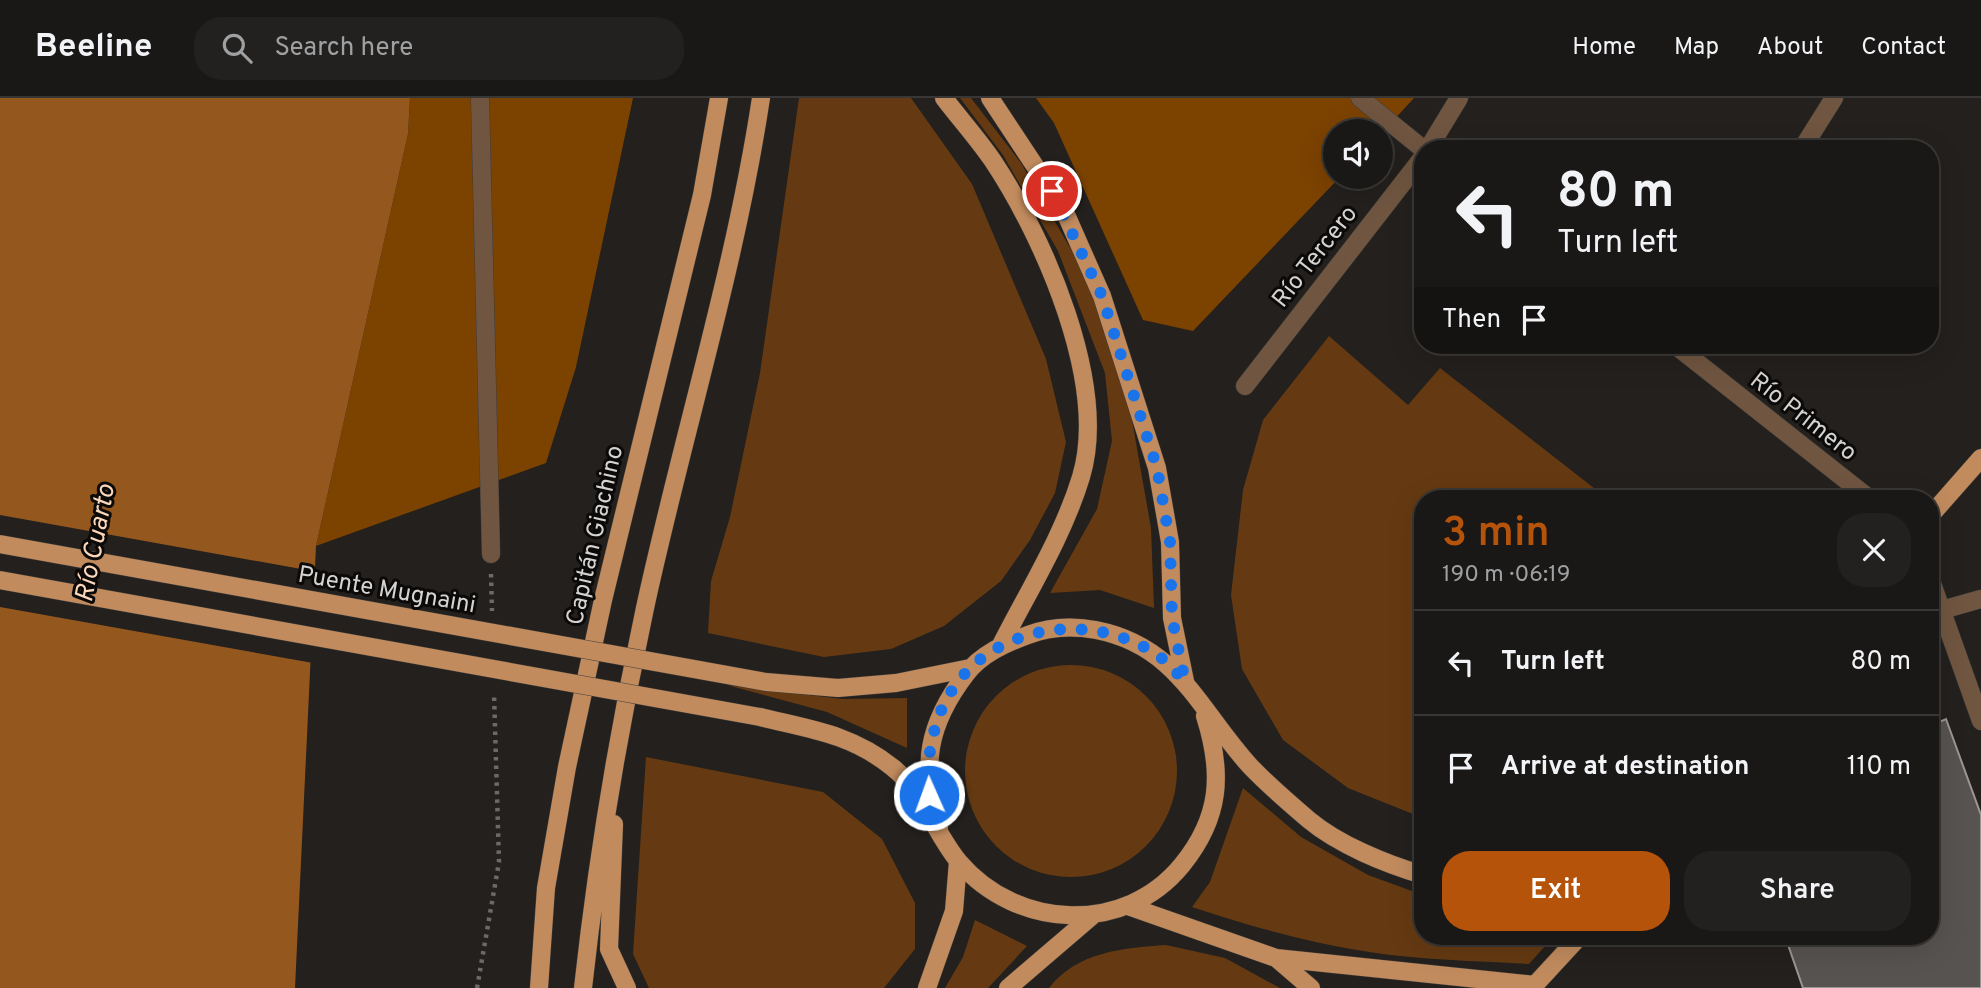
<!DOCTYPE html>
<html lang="en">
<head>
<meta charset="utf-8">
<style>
  :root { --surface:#1a1816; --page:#23211f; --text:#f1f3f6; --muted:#9fa0a1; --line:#383735; --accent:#b45309 }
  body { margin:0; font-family:Overpass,sans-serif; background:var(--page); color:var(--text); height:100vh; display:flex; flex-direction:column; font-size:26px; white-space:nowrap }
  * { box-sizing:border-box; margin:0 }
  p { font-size:23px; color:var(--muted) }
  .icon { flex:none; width:38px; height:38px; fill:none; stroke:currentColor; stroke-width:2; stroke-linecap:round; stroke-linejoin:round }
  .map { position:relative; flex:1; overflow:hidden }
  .sheet { position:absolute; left:1414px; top:392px; width:525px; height:455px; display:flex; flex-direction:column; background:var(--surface); border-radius:28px; box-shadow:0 7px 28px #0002,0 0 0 2px var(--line) }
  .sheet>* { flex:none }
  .hud { position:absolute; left:1414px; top:42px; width:525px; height:214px; border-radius:28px; box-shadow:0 7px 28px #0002,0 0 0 2px var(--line); background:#1a1816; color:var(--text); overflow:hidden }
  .buttons { position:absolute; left:1323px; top:21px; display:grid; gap:14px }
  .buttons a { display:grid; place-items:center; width:70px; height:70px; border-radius:50%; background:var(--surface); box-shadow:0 7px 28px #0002,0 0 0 2px var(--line); font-size:35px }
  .pin { position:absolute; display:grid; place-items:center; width:60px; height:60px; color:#fff; margin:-30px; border:4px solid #fff; border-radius:50%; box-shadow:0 2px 7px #0007 }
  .me { position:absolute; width:77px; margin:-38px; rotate:358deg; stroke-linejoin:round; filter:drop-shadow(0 0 5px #0008) }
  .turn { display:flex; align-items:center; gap:24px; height:147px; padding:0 28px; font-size:32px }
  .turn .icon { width:91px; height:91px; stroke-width:2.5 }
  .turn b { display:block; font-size:49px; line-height:60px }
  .then { display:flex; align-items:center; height:66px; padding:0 28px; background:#0003; gap:14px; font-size:26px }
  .round { display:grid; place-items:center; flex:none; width:74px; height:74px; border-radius:28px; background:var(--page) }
  .overview { display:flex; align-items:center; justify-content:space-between; height:119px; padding:0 28px }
  h1 { font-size:42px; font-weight:600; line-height:52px; color:var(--accent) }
  .button { display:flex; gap:14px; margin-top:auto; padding:14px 28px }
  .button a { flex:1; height:80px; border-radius:28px; background:var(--accent); color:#fff; font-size:28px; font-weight:600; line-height:80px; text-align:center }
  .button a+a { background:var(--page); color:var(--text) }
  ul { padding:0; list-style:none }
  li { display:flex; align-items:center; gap:21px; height:105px; padding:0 28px; border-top:2px solid var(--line) }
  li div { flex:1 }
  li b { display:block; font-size:26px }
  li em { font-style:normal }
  header { display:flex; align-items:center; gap:42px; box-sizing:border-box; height:98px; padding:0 35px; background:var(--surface); border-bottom:2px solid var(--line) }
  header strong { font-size:33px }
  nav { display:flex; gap:38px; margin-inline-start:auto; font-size:24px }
  .search { width:490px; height:63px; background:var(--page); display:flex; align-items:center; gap:18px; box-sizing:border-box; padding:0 24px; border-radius:28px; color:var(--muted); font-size:26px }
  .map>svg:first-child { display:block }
  .green { fill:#653a12 }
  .forest { fill:#7c4200 }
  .water { fill:#94581f }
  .pier { fill:#23201d }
  .building { fill:#575350; stroke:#9b9693; stroke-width:2 }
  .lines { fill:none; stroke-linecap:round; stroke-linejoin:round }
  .minor-casing { stroke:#3f3d3a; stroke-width:19 }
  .major-casing { stroke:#3f3d3a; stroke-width:19 }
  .path { stroke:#6c6967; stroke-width:4.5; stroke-dasharray:3.5 5; stroke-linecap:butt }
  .minor { stroke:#705641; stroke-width:18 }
  .major { stroke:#c18b5e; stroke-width:18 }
  .major-bridge-casing { stroke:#3f3d3a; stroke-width:19; stroke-linecap:butt }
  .major-bridge { stroke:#c18b5e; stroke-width:18 }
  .route { stroke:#1a73e8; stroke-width:12; stroke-dasharray:0 21.6 }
  .labels { text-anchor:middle; stroke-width:6; stroke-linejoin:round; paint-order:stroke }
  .street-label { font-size:24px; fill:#d5d3d1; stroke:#0b0a09 }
  .water-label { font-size:26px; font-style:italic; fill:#fbd7bc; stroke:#0b0a09 }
</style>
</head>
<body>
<header>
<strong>Beeline</strong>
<div class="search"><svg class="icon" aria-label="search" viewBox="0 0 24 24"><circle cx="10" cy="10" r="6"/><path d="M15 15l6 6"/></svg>Search here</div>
<nav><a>Home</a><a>Map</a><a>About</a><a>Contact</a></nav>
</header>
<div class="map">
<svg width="1981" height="890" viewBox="0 0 1981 890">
  <rect width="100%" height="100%" fill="#23201d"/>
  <path class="green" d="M799,0h112l61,86 74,175 20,83 -11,51 -25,47 -29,41 -57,45 -53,23 -67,8 -116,-24 3,-52 19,-64 30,-144z
    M960,0h11l50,65 66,114 42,126 22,125 3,80 -54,-18 -50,3 47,-84 15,-68 -7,-68 -47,-122 -55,-96z
    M1329,238l79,69 32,-37 168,131h-185v319l-75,-30 -65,-48 -41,-71 -11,-74 12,-105 20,-70z
    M965 673a106 106 0 1 1 212 0a106 106 0 1 1-212 0Z
    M727,587l115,14 65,-1v50l-80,-36z
    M646,659l177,35 59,47 33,64v46l-31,39h-235l-16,-34z
    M1243,690l58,49 67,38 55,20v41h131l-25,28c-53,-3 -107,-4 -160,-12 -61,-9 -119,-26 -177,-45l18,-25z
    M975,822l52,26 -39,42h-43l18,-31z
    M1166,847l59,13 55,30h-231c28,-36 73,-40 117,-43z"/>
  <path class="forest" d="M410,0h223l-57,269 -30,96 -230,83 92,-412z
    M1036,0h378l-33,36 -46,-3v46h5l-147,154 -50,-11 -89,-197z"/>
  <path class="water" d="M0,0h410l-2,36 -92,412 -21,442h-295z"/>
  <path class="pier" d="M0,417l318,57 -5,91 -313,-56z"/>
  <path class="building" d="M1946,621l35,96v173h-178l-18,-52h145v-210z"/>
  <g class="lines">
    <defs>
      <path id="minor" d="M480,0l11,456
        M1360,0l63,51
        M1428,51l31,-51
        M1802,51l32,-51
        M1675,247l195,154
        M1245,288l178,-229
        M1930,480l51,143
        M1942,512l39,-11"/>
      <path id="major" d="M944,0c16,21 34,41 49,63 51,77 116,223 88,316 -18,59 -52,113 -80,168
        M990,0l74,112 38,86 55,172 13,74 2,76 13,63
        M1930,418l51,-58
        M766,584l72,6 58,-5 74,-15
        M760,619c49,12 91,17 132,50 29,22 44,68 67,95 58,68 166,73 223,3 39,-48 41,-92 23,-149
        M614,726l-5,125 18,39
        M939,729c-18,-61 -12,-102 27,-153 15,-20 40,-31 62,-39 21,-8 46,-9 68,-5 82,16 103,80 154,136 18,19 39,37 59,54 30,25 77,44 114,55
        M1128,808l148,52 259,27
        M1276,860l35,30
        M539,890l7,-100 21,-121 36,-167 99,-405 17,-97
        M583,890c14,-127 35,-255 62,-380 37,-171 90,-338 116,-510
        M927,890l27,-77 4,-50
        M1008,890l84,-72
        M1532,890l48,-52"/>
    </defs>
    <use href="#minor" class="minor-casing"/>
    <use href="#major" class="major-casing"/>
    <path class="path" d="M491,476l1,37
      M477,890l22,-126 -5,-169"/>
    <use href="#minor" class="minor"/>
    <use href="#major" class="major"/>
    <defs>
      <path id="major-bridge" d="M0,446l766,138
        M0,482l760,137"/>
    </defs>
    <use href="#major-bridge" class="major-bridge-casing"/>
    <use href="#major-bridge" class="major-bridge"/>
  </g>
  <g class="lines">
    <path class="route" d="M929,697c-1,-22 -1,-42 5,-63 24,-98 139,-129 219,-80 12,7 22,20 32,29l-13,-63 -2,-76 -13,-74 -55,-172 -50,-105"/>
  </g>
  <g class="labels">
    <g class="street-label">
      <text transform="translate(1314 158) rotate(-52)" y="8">Río Tercero</text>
      <text transform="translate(1804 318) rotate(38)" y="8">Río Primero</text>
      <text transform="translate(594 437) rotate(-77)" y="8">Capitán Giachino</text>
      <text transform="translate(387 491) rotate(10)" y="8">Puente Mugnaini</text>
    </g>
    <g class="water-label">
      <text transform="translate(94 445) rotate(-79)" y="9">Río Cuarto</text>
    </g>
  </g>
</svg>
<div class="buttons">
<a><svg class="icon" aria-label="sound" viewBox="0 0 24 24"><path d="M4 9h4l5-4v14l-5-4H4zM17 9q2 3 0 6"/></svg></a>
</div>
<div class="pin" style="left:1052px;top:93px;background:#d93025"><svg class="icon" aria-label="arrive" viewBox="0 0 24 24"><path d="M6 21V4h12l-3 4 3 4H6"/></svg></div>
<svg class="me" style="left:929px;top:697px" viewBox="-20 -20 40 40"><circle r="17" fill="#1a73e8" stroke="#fff" stroke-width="3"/><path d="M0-11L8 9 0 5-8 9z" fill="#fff"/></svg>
<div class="hud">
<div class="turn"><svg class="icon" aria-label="left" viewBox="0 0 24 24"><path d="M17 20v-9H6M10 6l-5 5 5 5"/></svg><div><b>80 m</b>Turn left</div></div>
<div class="then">Then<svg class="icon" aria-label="arrive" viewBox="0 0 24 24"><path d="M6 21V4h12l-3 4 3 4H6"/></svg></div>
</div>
<section class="sheet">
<div class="overview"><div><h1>3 min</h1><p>190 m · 06:19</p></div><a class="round"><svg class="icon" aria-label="close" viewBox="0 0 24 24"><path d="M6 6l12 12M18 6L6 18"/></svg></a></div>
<ul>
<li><svg class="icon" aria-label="left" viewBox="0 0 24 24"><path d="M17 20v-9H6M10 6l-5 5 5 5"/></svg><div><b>Turn left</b></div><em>80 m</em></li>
<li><svg class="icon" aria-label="arrive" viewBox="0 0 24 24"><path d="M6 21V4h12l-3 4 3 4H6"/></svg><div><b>Arrive at destination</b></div><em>110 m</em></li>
</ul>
<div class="button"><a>Exit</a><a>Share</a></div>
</section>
</div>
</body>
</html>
